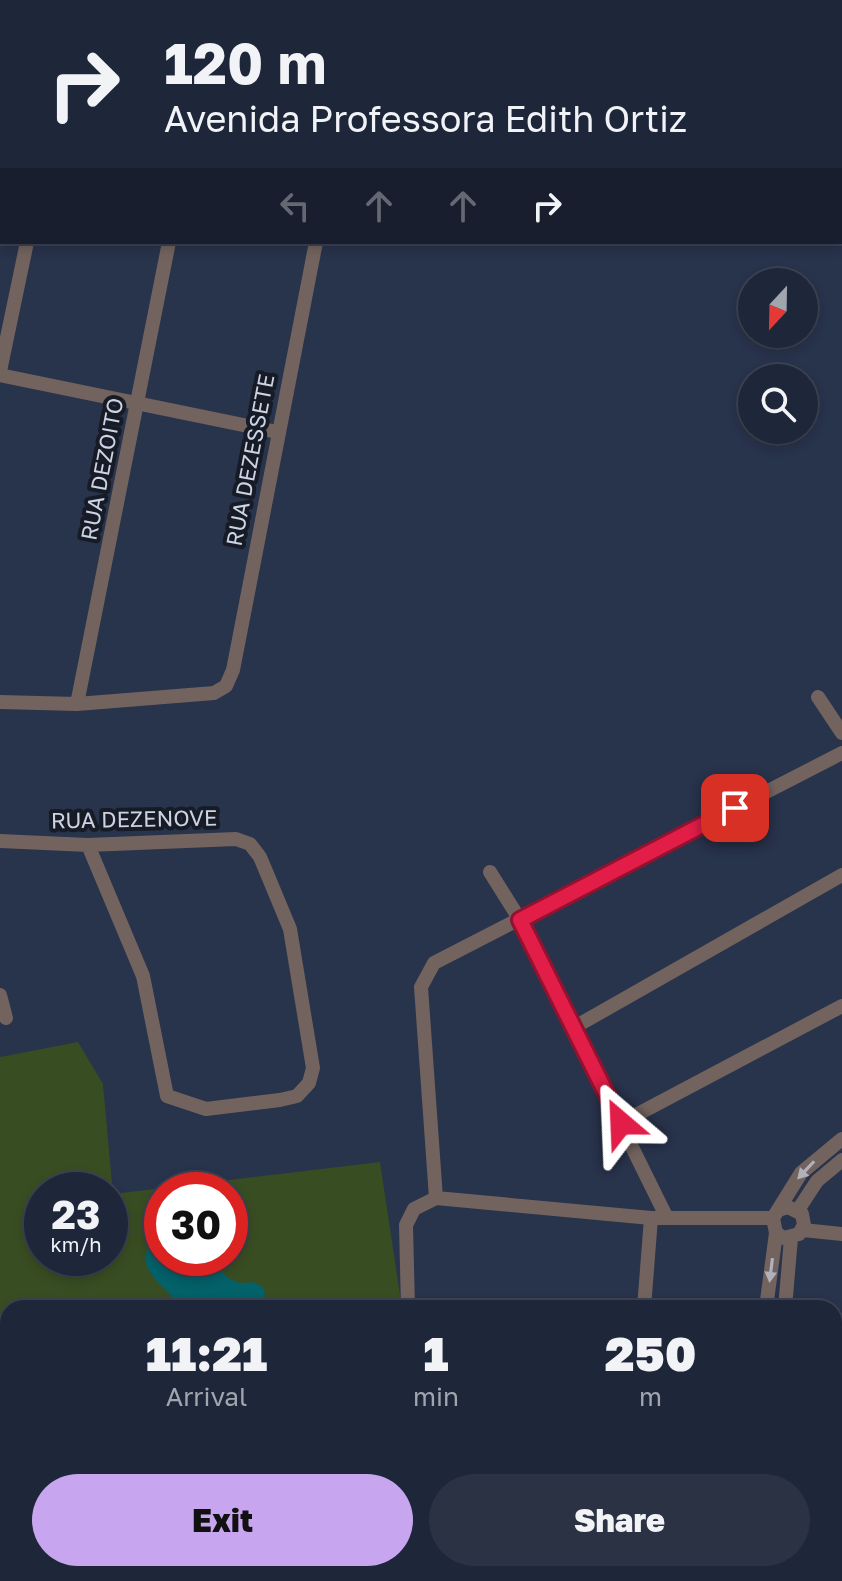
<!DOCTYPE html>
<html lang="en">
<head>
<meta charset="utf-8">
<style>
  :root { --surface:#1e2639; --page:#2b3244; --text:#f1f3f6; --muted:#a1a5ae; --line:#3c4353; --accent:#c8a6ef }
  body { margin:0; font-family:"Golos Text",sans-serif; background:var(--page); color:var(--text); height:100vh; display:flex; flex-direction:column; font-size:30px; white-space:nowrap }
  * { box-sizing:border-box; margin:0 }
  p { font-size:26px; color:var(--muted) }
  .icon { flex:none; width:44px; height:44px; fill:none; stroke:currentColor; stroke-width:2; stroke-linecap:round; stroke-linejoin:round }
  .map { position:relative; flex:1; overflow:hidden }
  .panel { position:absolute; left:0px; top:1300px; width:842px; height:282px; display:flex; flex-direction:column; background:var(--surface); border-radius:24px 24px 0 0; box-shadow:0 4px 12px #0003,0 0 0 2px var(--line) }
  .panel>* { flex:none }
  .top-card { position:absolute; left:0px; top:0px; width:842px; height:244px; box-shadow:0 4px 12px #0003,0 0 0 2px var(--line); background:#1e2639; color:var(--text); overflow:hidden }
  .needle { width:52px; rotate:202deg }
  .controls { position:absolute; left:738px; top:268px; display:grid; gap:16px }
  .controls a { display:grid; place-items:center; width:80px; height:80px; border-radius:50%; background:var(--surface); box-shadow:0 4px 12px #0003,0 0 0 2px var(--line); font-size:40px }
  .speed { position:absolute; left:24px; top:1172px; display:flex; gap:16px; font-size:40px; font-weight:700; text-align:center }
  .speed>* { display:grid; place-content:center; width:104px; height:104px; border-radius:50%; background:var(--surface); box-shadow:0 4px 12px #0003,0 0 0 2px var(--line); line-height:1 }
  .speed small { font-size:20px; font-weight:400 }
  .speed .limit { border:12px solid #d22; background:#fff; color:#111 }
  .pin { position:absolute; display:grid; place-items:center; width:68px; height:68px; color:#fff; margin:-34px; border-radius:16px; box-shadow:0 4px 12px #0006 }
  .me { position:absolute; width:88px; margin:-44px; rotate:334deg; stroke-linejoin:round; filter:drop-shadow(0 0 6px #0008) }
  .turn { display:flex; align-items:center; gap:28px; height:168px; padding:0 32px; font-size:36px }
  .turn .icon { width:104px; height:104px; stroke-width:2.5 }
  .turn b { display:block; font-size:56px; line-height:68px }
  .lanes { display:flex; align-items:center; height:76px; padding:0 32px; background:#0003; justify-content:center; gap:40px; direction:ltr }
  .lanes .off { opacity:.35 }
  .eta { display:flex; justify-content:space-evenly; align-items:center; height:136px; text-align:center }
  .eta b { font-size:48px; font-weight:800; line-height:56px }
  .button { display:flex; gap:16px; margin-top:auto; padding:16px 32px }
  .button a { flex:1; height:92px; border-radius:48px; background:var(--accent); color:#111; font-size:32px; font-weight:800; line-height:92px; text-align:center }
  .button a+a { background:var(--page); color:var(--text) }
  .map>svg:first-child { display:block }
  .built { fill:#2f3d5c }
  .green { fill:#394d22; fill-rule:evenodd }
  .water { fill:#036169 }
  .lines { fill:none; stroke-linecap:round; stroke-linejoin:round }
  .minor { stroke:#72635e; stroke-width:14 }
  .major { stroke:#b09186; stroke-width:18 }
  .oneway { fill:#b1b1bc }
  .route-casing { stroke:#92132f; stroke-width:20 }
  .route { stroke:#e11d48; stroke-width:14 }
  .labels { text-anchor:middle; stroke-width:8; stroke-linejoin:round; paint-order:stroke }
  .street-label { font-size:22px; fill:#ccd3e4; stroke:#161b26 }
</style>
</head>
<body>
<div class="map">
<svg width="842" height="1581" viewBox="0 0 842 1581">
  <rect width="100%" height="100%" fill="#28334c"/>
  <path class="built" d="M0,1416h8v112l-8,-1z"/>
  <path class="green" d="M78,1042l25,42 10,110 267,-32 22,146h-394v101h-8v-352zM42,1190h68v68h-68zM162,1190h68v68h-68z"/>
  <path class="water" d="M162,1235v23h48c13,15 21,29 42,24l11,5 2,7 -6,14h-78c-10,-19 -45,-35 -33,-60 3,-7 7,-10 14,-13z"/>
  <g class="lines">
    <path class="minor" d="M199,0v2
      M422,0v2
      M480,0v2
      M0,23l2,1
      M0,49l2,1
      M840,160l2,1
      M840,188h2
      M0,371l27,-129
      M0,375l277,57
      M818,697l24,36
      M0,702l77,2 137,-11 12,-7 7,-16 83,-428
      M77,704l92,-462
      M0,841l88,4 148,-6 14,5 10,13 30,72 23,139 -4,15 -12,13 -17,4 -74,9 -39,-13 -24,-120 -55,-131
      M490,872l30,48 147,298
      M0,995l6,23
      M573,1028l269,-153
      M621,1123l221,-117
      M436,1198l-15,-211 13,-24 408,-210
      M436,1198l215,20h122
      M778,1210l23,-37 41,-34
      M798,1210l19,-29 25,-21
      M803,1230l39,4
      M408,1308l-2,-83 8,-16 22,-11
      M644,1308l7,-90
      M766,1308l10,-75 -3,-15 5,-8 10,-3 14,7 2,11 -5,9 -15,4 -8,-5
      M785,1308l6,-70
      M434,1574l3,7"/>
    <path class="major" d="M0,1545h8
      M0,1563l8,1
      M144,1574l94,7
      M342,1574l71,7
      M794,1574l22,7
      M618,1581l28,-7
      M705,1581l4,-7"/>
  </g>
  <defs><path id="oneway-solid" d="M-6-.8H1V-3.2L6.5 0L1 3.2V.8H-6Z" transform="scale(2)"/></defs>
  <g class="oneway">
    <use href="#oneway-solid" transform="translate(806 1170) rotate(133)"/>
    <use href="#oneway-solid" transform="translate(771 1270) rotate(97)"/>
  </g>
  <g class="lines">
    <defs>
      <path id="route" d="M621,1123l-101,-203 215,-112"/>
    </defs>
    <use href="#route" class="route-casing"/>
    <use href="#route" class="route"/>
  </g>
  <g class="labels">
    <g class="street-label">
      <text transform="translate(250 460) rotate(-79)" y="8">RUA DEZESSETE</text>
      <text transform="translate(102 469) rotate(-79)" y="8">RUA DEZOITO</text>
      <text transform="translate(134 819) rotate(-1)" y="8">RUA DEZENOVE</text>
    </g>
  </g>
</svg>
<div class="controls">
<a><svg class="needle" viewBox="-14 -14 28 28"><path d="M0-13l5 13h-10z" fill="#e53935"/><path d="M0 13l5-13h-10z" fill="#a1a5ae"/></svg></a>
<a><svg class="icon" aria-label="search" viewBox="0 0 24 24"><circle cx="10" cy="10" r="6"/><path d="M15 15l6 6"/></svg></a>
</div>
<div class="speed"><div>23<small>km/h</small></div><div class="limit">30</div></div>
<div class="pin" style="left:735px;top:808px;background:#d93025"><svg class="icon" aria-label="arrive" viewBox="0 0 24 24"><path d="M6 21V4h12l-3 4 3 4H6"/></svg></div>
<svg class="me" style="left:621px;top:1123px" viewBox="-20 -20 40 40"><path d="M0-17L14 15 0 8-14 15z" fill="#e11d48" stroke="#fff" stroke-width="4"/></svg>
<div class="top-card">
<div class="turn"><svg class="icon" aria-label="right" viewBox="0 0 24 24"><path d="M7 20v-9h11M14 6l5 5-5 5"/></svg><div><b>120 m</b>Avenida Professora Edith Ortiz</div></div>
<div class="lanes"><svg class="icon off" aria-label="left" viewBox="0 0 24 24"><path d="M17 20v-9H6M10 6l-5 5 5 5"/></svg><svg class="icon off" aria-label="ahead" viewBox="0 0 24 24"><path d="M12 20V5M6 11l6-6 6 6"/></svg><svg class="icon off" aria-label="ahead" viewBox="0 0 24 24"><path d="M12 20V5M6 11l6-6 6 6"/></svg><svg class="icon" aria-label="right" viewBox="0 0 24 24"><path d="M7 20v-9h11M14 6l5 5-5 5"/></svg></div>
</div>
<section class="panel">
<div class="eta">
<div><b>11:21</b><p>Arrival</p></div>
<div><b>1</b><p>min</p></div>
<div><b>250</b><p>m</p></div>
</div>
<div class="button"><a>Exit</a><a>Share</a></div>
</section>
</div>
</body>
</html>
